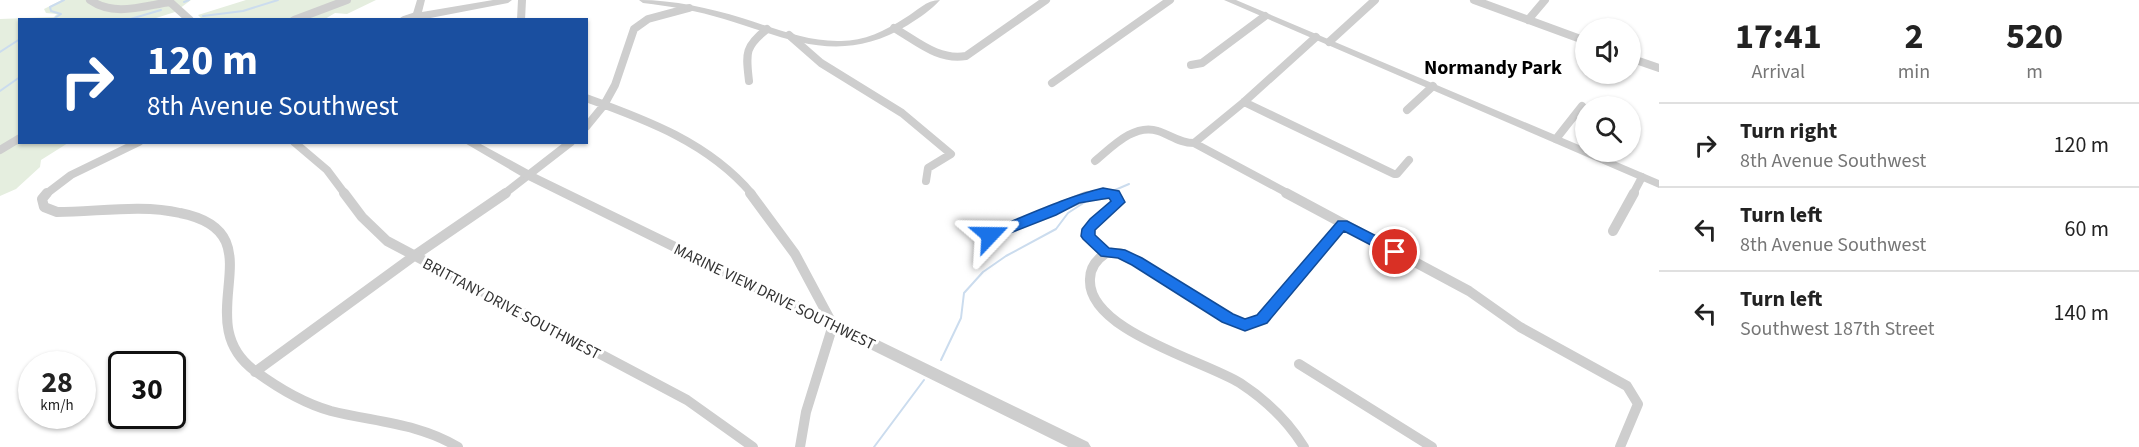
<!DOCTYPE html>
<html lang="en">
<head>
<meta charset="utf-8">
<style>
  :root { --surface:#fff; --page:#f6f6f6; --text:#222; --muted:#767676; --line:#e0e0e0 }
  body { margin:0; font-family:"Source Sans 3",sans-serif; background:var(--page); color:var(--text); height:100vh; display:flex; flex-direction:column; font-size:22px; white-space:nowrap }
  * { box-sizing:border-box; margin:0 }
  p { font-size:20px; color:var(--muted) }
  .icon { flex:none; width:33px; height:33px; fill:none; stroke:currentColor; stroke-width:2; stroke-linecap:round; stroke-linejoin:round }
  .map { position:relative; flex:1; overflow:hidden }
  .panel { display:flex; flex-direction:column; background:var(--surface); width:480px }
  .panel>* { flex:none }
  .hud { position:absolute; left:18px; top:18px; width:570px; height:126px; border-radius:0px; box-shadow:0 2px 4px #0004; background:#1a4fa0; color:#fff; overflow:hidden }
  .controls { position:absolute; left:1575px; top:18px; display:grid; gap:12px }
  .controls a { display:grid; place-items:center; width:66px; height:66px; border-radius:50%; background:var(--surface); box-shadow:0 2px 4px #0004; font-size:30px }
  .speed { position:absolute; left:18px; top:351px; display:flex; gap:12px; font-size:30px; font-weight:700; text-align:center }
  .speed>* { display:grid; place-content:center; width:78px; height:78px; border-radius:50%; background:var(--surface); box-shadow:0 2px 4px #0004; line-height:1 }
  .speed small { font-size:15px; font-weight:400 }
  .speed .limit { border:3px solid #111; border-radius:9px; background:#fff; color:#111 }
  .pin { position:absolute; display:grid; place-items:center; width:51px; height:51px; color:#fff; margin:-26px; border:3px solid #fff; border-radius:50%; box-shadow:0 2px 6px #0007 }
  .me { position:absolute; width:66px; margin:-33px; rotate:67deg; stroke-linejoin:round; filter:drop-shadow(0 0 4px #0008) }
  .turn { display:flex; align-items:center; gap:21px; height:126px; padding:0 30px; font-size:27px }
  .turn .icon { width:78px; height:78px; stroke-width:2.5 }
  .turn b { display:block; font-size:42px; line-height:51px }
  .eta { display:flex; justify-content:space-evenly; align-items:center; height:102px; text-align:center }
  .eta b { font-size:36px; font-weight:700; line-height:42px }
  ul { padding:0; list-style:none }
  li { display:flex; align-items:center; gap:18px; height:84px; padding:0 30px; border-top:2px solid var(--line) }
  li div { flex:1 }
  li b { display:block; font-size:22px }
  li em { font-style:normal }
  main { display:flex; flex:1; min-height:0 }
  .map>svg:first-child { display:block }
  .green { fill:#e5eedf }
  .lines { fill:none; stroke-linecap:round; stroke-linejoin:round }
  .stream { stroke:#cbdcee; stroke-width:2 }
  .minor-far1 { stroke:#cecece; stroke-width:8 }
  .minor { stroke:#cecece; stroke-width:10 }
  .tertiary { fill:#cecece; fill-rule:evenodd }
  .route { fill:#1a73e8; stroke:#114b97; stroke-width:1.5 }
  .labels { text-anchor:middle; stroke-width:6; stroke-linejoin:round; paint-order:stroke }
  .street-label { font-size:16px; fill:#313131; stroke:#fff }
  .quarter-label { font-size:20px; font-weight:bold; fill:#000; stroke:#fff }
</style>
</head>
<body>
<main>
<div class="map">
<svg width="1659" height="447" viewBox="0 0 1659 447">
  <rect width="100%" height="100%" fill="#fff"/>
  <path class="green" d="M62,0h129l-16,12 -22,7 -133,1v122l48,1 -27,17 -1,7 -24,22 -16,7v-177l54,-2 3,-3 -11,-1 -2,-4z
    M246,0h130l-29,14 -12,-1 -10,6 -122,1 -5,-5z"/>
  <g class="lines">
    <path class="stream" d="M184,2l5,-2
      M203,16l40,-5 35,-11
      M52,20l9,-6 -10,-3 -1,-4 14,-7
      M127,20l34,-10
      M0,52l20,-13
      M0,91l20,-14
      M1115,190l14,-6
      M941,360l20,-42 3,-25 19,-21 23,-16 50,-27 12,-16 17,-11
      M874,447l50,-67"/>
    <path class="minor-far1" d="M90,0c24,17 53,6 80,2
      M1474,0l112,41
      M170,2l20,18
      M294,20l53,-20
      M404,20l12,-4
      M521,20l1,-20
      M1528,20l17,-20
      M894,28c23,13 44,33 72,28l80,-56
      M789,35l32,28 81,50 49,41 -23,14 -2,13
      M1329,42l46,-42
      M1630,58l29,10
      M1191,65l11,-2 63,-47
      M749,81c-3,-27 -5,-34 18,-52
      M1052,83l118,-83
      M586,98c61,22 123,45 166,96
      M1244,102l150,72h3l12,-14
      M1407,110l26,-24
      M586,127l18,-22 11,-20 19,-56 14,-10 41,-11
      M1556,139l26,-33
      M294,142l33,28 18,24
      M1194,143l95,51
      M1194,143l50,-41 72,-65
      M0,150l20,-12
      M1095,161c17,-14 39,-38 63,-30 13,4 21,12 36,12
      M46,194l25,-19 68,-33
      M504,194l67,-52
      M1097,194h17
      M1633,194l9,-17"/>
    <path class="minor" d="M47,193l-5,6 2,8 13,5c40,0 84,-8 123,1 101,20 5,107 75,158 23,17 48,32 76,40 44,11 87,12 127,36
      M344,193l18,24 25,24 300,159 66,47
      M750,193l45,61 38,71 -27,87 -6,35
      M1286,193l183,98 51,36 107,59 11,18 -18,43
      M1613,231l21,-38
      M990,235l97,-39 27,-2 4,8 -23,19 -7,15 18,17h14l17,8 90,57 18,7 17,-6 80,-95
      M1106,253c-9,6 -16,14 -16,26 -3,51 112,81 150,104 26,17 48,38 64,64
      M1299,364l133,83
      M255,372l159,-116 92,-63"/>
    <path class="tertiary" d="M417,0h8l-3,12 71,-12h19l-4,3 -88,17h-9z
      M639,0c35,0 70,8 103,18 32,10 65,24 99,23 23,0 44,-10 64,-23 12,-7 21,-18 35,-18 -9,10 -21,18 -32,25 -68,41 -117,14 -184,-6 -26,-8 -54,-13 -81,-16z
      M1224,0h12l350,148v4h7l66,28v8z
      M463,142h14l57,31 554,269 3,5h-23l-542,-268z"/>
  </g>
  <path class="route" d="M1103,188l16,3 6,11 -30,28v5l14,13 16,2 17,8 91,56 12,5 12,-4 81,-94h9l53,27 2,4 -7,5 -5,-2 -46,-24 -77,92 -22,8 -23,-9 -90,-57 -14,-7 -17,-2 -18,-17 -2,-3 1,-7 8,-10 21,-18 -2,-3 -30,5 -23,12 -61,24 -5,1 -7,-5 2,-3c39,-15 77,-34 118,-44z"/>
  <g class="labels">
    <g class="street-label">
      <text transform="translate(775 296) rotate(26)" y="6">MARINE VIEW DRIVE SOUTHWEST</text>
      <text transform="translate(512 308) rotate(28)" y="6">BRITTANY DRIVE SOUTHWEST</text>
    </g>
    <g class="quarter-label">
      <text x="1493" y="74">Normandy Park</text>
    </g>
  </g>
</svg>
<div class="controls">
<a><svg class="icon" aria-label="sound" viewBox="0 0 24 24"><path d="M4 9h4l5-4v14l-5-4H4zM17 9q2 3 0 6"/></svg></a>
<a><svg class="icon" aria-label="search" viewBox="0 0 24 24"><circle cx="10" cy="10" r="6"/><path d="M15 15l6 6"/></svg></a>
</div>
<div class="speed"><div>28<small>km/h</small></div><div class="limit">30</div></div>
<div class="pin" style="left:1395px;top:252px;background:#d93025"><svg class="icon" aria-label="arrive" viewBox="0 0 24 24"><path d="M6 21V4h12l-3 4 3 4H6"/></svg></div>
<svg class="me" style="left:990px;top:235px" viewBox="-20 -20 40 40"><path d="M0-17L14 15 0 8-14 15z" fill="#1a73e8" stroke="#fff" stroke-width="4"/></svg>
<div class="hud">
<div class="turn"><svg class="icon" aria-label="right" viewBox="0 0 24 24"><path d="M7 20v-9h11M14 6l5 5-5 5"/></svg><div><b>120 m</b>8th Avenue Southwest</div></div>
</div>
</div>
<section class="panel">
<div class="eta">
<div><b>17:41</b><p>Arrival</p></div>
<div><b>2</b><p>min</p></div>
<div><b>520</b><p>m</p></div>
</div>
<ul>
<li><svg class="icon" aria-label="right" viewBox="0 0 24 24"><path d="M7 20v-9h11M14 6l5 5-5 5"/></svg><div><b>Turn right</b><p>8th Avenue Southwest</p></div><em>120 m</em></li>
<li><svg class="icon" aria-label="left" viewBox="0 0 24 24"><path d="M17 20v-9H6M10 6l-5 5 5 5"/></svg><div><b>Turn left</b><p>8th Avenue Southwest</p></div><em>60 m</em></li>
<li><svg class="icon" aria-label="left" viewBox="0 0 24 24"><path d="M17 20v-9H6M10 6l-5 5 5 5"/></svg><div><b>Turn left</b><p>Southwest 187th Street</p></div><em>140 m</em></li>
</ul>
</section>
</main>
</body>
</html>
